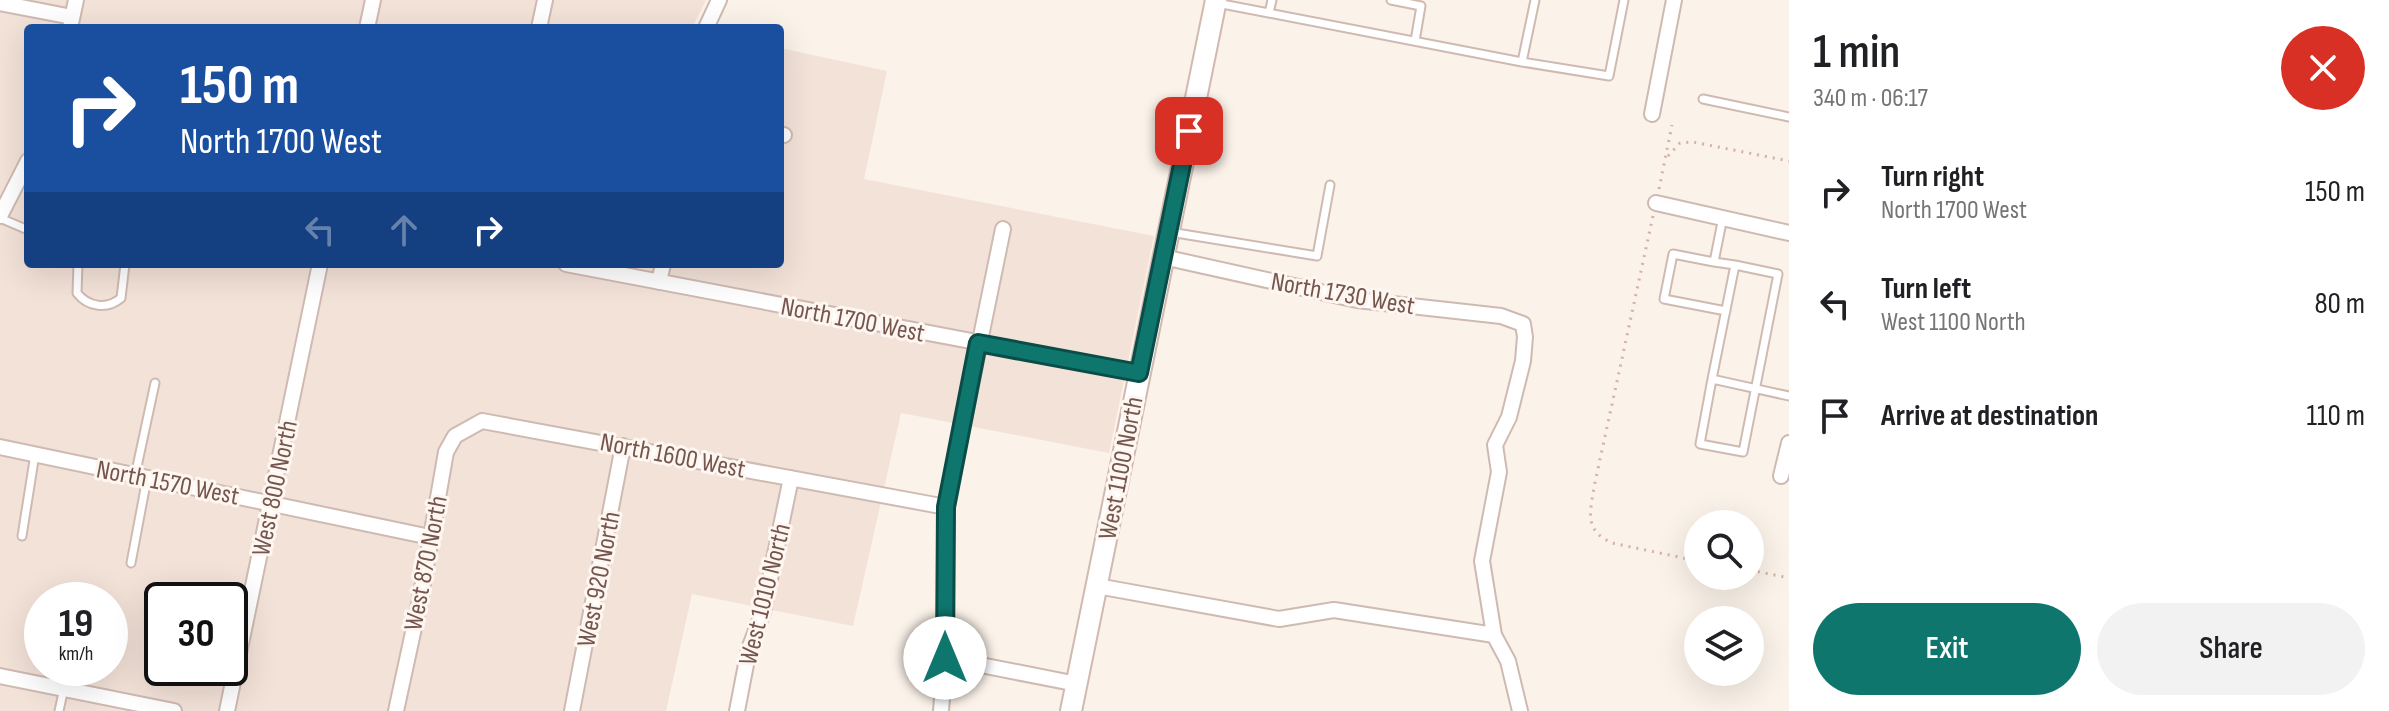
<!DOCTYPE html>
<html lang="en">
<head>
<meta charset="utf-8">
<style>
  :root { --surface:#fff; --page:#f2f2f2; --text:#202124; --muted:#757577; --accent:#0f766e }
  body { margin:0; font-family:"Sofia Sans Condensed",sans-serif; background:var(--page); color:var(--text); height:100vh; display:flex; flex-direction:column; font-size:30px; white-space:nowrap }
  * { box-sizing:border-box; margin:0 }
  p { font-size:26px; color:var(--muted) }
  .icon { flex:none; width:44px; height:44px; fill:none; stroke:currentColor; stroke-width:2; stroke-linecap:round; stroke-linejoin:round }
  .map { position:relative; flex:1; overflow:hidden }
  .details { display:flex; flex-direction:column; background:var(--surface); width:600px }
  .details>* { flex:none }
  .banner { position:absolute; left:24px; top:24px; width:760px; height:244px; border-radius:8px; box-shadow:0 8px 32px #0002; background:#1a4fa0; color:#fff; overflow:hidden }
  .fabs { position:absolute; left:1684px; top:510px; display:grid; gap:16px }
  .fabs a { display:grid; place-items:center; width:80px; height:80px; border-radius:50%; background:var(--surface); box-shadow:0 8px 32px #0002; font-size:40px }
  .speed { position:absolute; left:24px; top:582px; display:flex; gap:16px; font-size:40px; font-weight:700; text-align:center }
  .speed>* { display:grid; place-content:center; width:104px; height:104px; border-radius:50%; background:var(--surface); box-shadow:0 8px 32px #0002; line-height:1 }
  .speed small { font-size:20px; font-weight:400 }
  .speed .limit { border:4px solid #111; border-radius:12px; background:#fff; color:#111 }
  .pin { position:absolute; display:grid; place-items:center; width:68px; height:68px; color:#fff; margin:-34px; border-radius:16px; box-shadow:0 4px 12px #0006 }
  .me { position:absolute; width:88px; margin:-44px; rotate:0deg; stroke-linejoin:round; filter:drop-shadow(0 0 6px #0008) }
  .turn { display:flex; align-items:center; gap:28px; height:168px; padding:0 24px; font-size:36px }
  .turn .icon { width:104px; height:104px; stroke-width:2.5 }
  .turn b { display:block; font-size:56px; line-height:68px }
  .lanes { display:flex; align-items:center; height:76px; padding:0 24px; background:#0003; justify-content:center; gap:40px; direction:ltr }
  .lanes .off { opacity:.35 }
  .round { display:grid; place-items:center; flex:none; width:84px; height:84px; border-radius:42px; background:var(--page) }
  .headline { display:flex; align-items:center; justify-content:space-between; height:136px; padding:0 24px }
  h1 { font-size:48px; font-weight:600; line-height:60px }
  .action { display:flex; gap:16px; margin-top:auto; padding:16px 24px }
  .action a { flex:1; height:92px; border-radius:48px; background:var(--accent); color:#fff; font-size:32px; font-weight:600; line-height:92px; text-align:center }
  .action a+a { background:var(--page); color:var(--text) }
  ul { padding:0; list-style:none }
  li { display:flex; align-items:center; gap:24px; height:112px; padding:0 24px }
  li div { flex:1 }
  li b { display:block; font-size:30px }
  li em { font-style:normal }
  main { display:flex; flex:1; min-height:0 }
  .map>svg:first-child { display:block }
  .residential { fill:#f3e2d8; fill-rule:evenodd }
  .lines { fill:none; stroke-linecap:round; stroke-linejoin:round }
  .service-casing { stroke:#cfbab2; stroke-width:11 }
  .minor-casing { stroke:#cfbab2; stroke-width:18 }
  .secondary-casing { stroke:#d2b9b0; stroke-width:24 }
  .path { stroke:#d5b0a5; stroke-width:3; stroke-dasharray:2 6; stroke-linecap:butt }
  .service { stroke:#fff; stroke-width:7 }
  .minor { stroke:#fff; stroke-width:14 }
  .secondary { stroke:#fff; stroke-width:20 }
  .route-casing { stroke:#0a4d48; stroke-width:20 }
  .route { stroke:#0f766e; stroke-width:14 }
  .labels { text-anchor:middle; stroke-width:6; stroke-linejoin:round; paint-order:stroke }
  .street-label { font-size:26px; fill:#75564e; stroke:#fef6f0 }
</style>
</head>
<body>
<main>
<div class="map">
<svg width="1789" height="711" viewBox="0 0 1789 711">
  <rect width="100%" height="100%" fill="#fbf2e9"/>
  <path class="residential" d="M0,0h706l-14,28h-664v236h752v-216l107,23 -23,108 290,57 -45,217 -208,-40 -48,213 -161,-32 -26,117h-666zM42,600h68v68h-68zM162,600h68v68h-68z"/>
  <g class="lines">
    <defs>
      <path id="service" d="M1391,0l30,6 -6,35
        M1217,3l305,59 13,-62
        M1269,13l3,-13
        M1522,62l87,14 15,-76
        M1703,99l86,18
        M1723,217l-9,45 21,3 -23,114 77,17
        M0,218l28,12
        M1170,232l147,24 13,-71
        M1714,262l-41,-8 -9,45 62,12
        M78,264l-1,29c11,14 30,17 44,5l4,-34
        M1712,379l-12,65 43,8 35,-178 -43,-9
        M135,476l20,-93
        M22,536l13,-82
        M131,563l16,-85
        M59,711l5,-23"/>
      <path id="minor" d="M0,3l72,14
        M70,28l6,-28
        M367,28l6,-28
        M539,28l6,-28
        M706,28l13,-28
        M1652,114l22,-114
        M780,135h4
        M1656,203l133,30
        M0,216l28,-55
        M1163,257l194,43 144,16 22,8 2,13 -2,24 -14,56 -14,28 4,27 -17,89 12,74 14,26 12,50
        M566,264l573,109
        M659,282l4,-18
        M0,447l430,90
        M1781,476l8,-33
        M1097,586l182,33 55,-9 160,25
        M945,658l132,26
        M0,676l174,35
        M227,711l93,-447
        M396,711l24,-111 26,-148 9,-16 27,-15 464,86
        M572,711l51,-265
        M737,711l12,-62 14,-37 28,-134
        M941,711l4,-53 1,-151 57,-278"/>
      <path id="secondary" d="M1071,711l145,-711"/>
    </defs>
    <use href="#service" class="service-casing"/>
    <use href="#minor" class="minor-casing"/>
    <use href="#secondary" class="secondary-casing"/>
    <path class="path" d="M1668,156l12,-13 13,-1 96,19
      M1659,189l13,-64
      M1653,216l-59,271c-4,27 -10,43 18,56l86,18
      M1750,570l39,8"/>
    <use href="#service" class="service"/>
    <use href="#minor" class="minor"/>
    <use href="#secondary" class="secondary"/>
  </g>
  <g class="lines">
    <defs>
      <path id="route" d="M945,658l1,-151 32,-164 161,30 50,-242"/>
    </defs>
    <use href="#route" class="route-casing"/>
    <use href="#route" class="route"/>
  </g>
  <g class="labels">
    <g class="street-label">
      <text transform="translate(1343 293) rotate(10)" y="9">North 1730 West</text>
      <text transform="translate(853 319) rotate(11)" y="9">North 1700 West</text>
      <text transform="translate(673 455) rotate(11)" y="9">North 1600 West</text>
      <text transform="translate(1120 468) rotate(-79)" y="9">West 1100 North</text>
      <text transform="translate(168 482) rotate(11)" y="9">North 1570 West</text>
      <text transform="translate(274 488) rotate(-78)" y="9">West 800 North</text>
      <text transform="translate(425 563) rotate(-79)" y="9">West 870 North</text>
      <text transform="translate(598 579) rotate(-79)" y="9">West 920 North</text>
      <text transform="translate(764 594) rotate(-76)" y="9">West 1010 North</text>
    </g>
  </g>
</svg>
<div class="fabs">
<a><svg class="icon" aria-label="search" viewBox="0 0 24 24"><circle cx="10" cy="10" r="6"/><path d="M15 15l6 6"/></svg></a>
<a><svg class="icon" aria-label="layers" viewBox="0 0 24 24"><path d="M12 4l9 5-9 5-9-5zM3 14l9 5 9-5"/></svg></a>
</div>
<div class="speed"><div>19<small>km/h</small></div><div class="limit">30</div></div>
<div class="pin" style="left:1189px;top:131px;background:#d93025"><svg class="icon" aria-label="arrive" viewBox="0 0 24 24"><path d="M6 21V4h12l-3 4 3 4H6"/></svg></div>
<svg class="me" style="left:945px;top:658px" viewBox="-20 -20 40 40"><circle r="19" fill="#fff"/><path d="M0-13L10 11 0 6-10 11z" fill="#0f766e"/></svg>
<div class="banner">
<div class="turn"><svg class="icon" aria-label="right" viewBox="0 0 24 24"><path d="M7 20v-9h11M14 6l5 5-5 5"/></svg><div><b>150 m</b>North 1700 West</div></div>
<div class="lanes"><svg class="icon off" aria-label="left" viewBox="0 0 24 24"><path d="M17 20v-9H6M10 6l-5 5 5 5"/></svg><svg class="icon off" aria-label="ahead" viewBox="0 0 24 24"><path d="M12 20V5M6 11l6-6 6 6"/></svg><svg class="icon" aria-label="right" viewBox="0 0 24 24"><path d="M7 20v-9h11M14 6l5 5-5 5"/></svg></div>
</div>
</div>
<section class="details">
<div class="headline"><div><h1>1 min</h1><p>340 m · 06:17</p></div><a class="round" style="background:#d93025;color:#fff"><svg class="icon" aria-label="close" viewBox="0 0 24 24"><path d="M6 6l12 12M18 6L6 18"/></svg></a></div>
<ul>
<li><svg class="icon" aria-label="right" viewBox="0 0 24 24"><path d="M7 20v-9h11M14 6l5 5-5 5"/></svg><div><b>Turn right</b><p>North 1700 West</p></div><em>150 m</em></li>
<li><svg class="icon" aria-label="left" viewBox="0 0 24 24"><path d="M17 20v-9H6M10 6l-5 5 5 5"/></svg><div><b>Turn left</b><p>West 1100 North</p></div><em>80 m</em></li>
<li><svg class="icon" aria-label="arrive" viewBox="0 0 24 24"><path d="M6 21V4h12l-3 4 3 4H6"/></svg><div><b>Arrive at destination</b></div><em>110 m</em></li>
</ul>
<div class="action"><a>Exit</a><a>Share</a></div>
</section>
</main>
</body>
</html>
